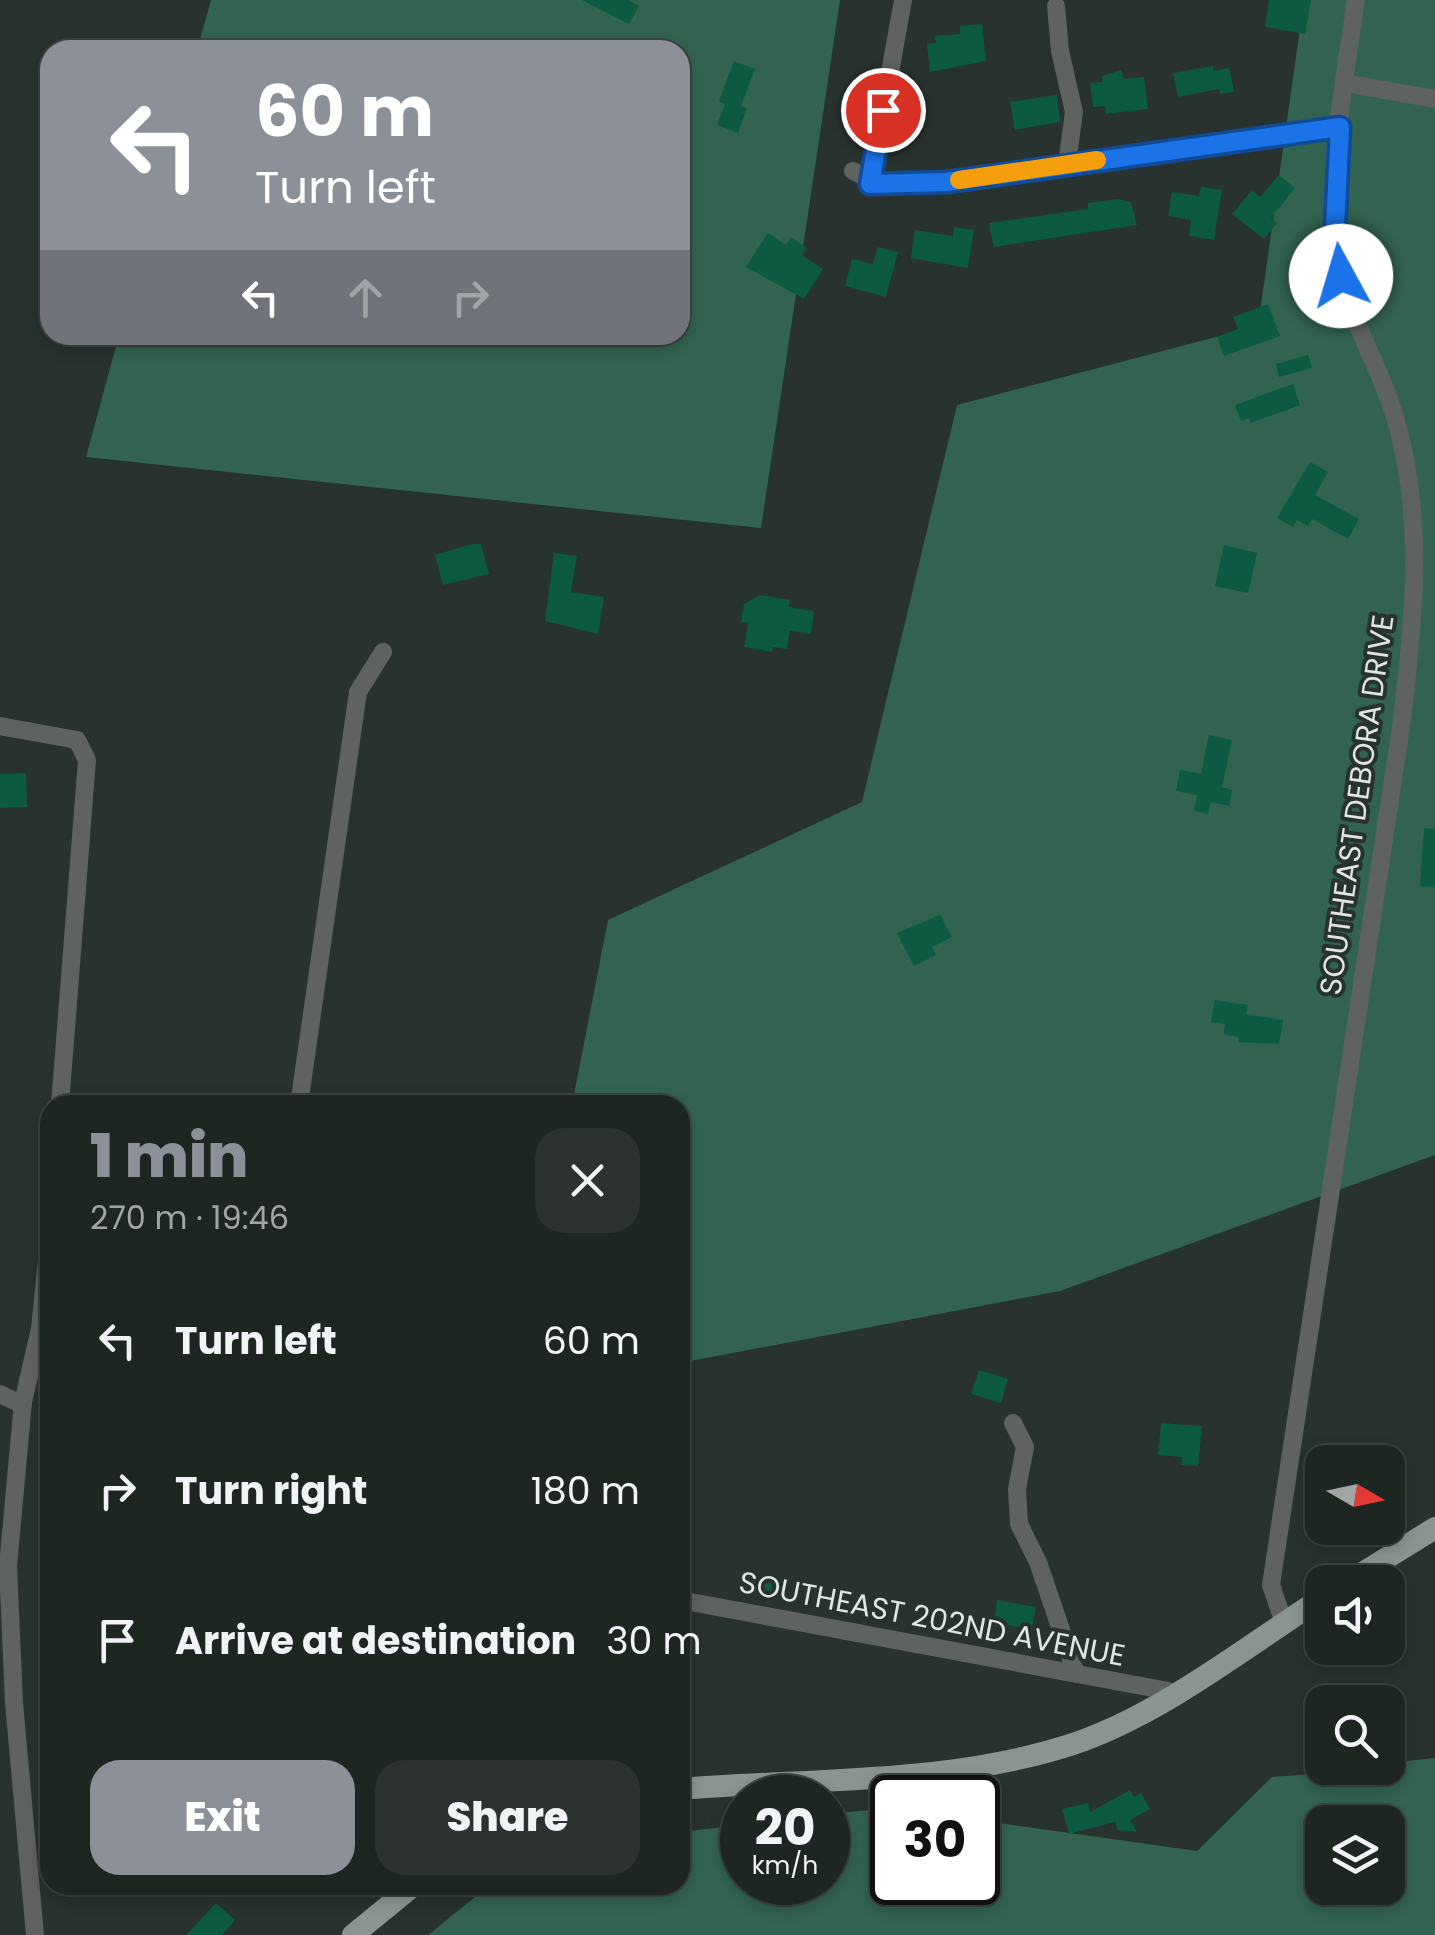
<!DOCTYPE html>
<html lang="en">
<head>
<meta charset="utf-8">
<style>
  :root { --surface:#1e2622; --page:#2b322f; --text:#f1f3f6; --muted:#a1a5a5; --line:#3c4340; --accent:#8c9099 }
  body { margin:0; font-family:Poppins,sans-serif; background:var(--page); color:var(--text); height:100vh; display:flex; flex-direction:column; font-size:38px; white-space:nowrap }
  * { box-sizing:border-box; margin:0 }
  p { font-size:32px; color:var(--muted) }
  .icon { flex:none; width:55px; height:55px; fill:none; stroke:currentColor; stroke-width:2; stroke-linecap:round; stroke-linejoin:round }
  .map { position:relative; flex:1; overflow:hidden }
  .panel { position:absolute; left:40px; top:1095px; width:650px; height:800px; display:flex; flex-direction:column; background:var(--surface); border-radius:30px; box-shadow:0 5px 15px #0003,0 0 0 2px var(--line) }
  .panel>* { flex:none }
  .top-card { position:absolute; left:40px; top:40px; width:650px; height:305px; border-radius:30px; box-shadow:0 5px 15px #0003,0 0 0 2px var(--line); background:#8c9099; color:#fff; overflow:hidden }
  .needle { width:65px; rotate:99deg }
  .fabs { position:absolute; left:1305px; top:1445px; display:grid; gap:20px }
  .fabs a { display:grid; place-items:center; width:100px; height:100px; border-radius:20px; background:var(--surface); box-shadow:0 5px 15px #0003,0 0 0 2px var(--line); font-size:50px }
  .speed { position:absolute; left:720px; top:1775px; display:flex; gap:20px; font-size:50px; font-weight:700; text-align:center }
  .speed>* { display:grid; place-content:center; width:130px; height:130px; border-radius:50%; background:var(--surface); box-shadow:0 5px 15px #0003,0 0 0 2px var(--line); line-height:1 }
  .speed small { font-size:25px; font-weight:400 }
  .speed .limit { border:5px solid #111; border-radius:15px; background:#fff; color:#111 }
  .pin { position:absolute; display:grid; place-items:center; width:85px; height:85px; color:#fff; margin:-42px; border:5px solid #fff; border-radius:50%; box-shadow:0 2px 10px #0007 }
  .me { position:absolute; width:110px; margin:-55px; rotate:354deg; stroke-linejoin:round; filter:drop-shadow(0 0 8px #0008) }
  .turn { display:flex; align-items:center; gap:35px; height:210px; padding:0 50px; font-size:45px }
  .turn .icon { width:130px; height:130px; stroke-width:2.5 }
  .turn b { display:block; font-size:70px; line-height:85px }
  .lanes { display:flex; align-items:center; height:95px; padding:0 50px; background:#0003; justify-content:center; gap:50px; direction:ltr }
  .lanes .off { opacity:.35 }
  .round { display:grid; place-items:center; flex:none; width:105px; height:105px; border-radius:30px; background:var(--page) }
  .overview { display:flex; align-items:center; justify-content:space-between; height:170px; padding:0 50px }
  h1 { font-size:60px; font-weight:800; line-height:75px; color:var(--accent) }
  .action { display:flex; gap:20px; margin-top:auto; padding:20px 50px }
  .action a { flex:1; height:115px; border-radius:30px; background:var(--accent); color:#fff; font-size:40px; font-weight:800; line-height:115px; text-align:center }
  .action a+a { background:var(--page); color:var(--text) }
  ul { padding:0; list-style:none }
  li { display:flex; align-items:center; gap:30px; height:150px; padding:0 50px }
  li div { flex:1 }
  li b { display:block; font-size:38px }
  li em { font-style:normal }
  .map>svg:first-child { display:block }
  .green { fill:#326350; fill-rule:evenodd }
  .building { fill:#0b5a41 }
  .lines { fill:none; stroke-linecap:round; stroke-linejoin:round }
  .minor { stroke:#5e6360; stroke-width:18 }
  .major { stroke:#8b9590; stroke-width:22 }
  .route-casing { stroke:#114b97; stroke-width:25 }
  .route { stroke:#1a73e8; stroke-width:18 }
  .slow { stroke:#f59e0b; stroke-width:18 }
  .labels { text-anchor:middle; stroke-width:8; stroke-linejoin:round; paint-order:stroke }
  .street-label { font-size:30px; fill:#dfe6e3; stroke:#28322e }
</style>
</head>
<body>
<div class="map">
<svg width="1435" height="1935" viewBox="0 0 1435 1935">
  <rect width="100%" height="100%" fill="#28322e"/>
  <path class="green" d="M211,0h629l-79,528 -675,-71 33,-122h561v-285h-483z
    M1304,0h131v1155l-375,136 -380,72v-258h-108l36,-185 254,-118 95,-397 301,-79z
    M1435,1758v177h-1007l62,-50h190v-53l62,-7v57h86v-68l64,-6v74h86v-62l219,31 75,-74 116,-9v-5zM1322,1822h66v66h-66z"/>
  <path class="building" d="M582,0h46l11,6 -10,18z
    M1269,0h42l-6,34 -40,-7z
    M982,24l4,37 -56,11 -3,-28 9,-1 -1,-7 25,-2v-8z
    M734,61l21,8 -14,37 6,2 -9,25 -21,-8 8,-21 -6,-3z
    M1213,66l1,5 15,-3 5,24 -14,2 -1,-5 -41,8 -5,-24z
    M1121,70l3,9 20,-2 4,32 -42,5 -1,-8 -12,1 -3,-24 13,-1 -1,-6z
    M1057,95l3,27 -45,8 -5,-28z
    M1279,175l16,13 -24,30 6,5 -13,16 -32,-25 20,-24 8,7z
    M1201,187l21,3 -8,50 -25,-4 2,-16 -23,-4 4,-24 27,4z
    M1118,199l13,3 6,23 -143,22 -5,-24 99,-14v-6z
    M954,227l20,3 -6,38 -57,-10 4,-28 38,6z
    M768,233l18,12 5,-8 16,11 -5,7 21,14 -19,30 -58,-32z
    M878,247l20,5 -12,45 -41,-11 7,-27 21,5z
    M1268,304l12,32 -56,20 -7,-19 21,-8 -5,-12z
    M1308,355l4,13 -33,9 -3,-13z
    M1293,384l7,21 -49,18 -2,-5 -8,3 -6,-16z
    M1310,462l18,10 -13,23 44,24 -11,20 -36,-20 -4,7 -11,-6 -4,7 -16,-9z
    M472,544h9l8,30 -46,11 -8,-30z
    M1224,545l33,8 -9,40 -33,-7z
    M554,553l23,3 -6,36 33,5 -6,37 -53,-13z
    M760,595l30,5 -1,7 25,4 -3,23 -21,-3 -3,18 -14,-2 -1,5 -28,-5 4,-24 -7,-1 3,-18z
    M1209,735l23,5 -10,47 10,3 -3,16 -18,-4 -3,12 -14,-3 3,-16 -21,-4 4,-21 21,4z
    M26,773l1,34 -27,1v-34z
    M1424,828l11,1v58l-15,-1z
    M940,915l12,22 -20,10 4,8 -22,11 -17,-33z
    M1215,1000l33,5 -2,9 37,6 -4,24 -41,-2 1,-5 -15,-3 1,-10 -14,-2z
    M979,1370l29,9 -7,24 -30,-9z
    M1161,1423l41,3 -4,40 -17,-1 1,-8 -24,-2z
    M775,1578l10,18 -18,7 -9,-14z
    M997,1600l39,7 -4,22 -38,-6z
    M1130,1790l4,7 7,-4 9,16 -20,11 7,12 -19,-2 -3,-8 -46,12 -7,-25 26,-6 2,9z
    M216,1903l19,17 -13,15h-36z"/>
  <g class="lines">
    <path class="minor" d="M1056,6l4,45 14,61 -7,52
      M1344,83l91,16
      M853,171l15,7 2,6 77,-3 393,-54
      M870,184l33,-184
      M0,726l77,14 10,20 -27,345
      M299,1105l59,-413 25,-40
      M0,1394l23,11
      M1013,1423l12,24 -8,42 2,35 19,38 38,112
      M680,1600l494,92
      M1284,1623l-13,-38 130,-858c13,-104 24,-209 -6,-310 -14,-49 -44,-94 -54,-143 -19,-88 3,-187 15,-274
      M35,1935l-21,-232 -6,-137 15,-164 17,-73 10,-98"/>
    <path class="major" d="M1348,1582l87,-54
      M680,1789c129,-11 268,-4 393,-45 89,-30 171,-96 249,-146
      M353,1935l61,-50"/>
  </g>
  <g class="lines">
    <defs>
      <path id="route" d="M883,110l-13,74 77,-2 393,-55 -5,101 6,48"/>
    </defs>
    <use href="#route" class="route-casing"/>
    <use href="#route" class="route"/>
    <path class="slow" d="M959,180l138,-20"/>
  </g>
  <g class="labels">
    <g class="street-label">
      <text transform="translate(1357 805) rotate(-82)" y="10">SOUTHEAST DEBORA DRIVE</text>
      <text transform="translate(932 1619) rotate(11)" y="10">SOUTHEAST 202ND AVENUE</text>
    </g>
  </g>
</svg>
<div class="fabs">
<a><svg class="needle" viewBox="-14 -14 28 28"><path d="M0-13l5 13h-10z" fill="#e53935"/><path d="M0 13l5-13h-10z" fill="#a1a5a5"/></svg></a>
<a><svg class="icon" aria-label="sound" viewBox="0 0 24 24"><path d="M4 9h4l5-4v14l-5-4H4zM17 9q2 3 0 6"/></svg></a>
<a><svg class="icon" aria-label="search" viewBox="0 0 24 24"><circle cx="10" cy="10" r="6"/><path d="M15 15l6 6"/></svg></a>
<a><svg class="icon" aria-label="layers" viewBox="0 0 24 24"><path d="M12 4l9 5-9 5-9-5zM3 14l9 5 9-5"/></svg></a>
</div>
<div class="speed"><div>20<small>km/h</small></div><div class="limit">30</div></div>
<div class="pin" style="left:883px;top:110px;background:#d93025"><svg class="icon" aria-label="arrive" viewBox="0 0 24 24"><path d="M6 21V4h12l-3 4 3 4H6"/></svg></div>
<svg class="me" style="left:1341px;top:276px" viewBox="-20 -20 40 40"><circle r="19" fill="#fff"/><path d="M0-13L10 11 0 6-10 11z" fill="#1a73e8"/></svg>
<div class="top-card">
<div class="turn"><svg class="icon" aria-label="left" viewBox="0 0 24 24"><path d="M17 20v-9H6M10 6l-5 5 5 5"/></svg><div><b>60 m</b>Turn left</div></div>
<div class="lanes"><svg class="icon" aria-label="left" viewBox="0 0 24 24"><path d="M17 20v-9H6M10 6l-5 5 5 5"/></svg><svg class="icon off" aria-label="ahead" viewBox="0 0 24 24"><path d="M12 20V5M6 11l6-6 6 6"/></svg><svg class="icon off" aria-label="right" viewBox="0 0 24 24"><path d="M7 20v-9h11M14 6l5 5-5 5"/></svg></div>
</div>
<section class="panel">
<div class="overview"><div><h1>1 min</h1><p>270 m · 19:46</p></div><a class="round"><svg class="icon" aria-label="close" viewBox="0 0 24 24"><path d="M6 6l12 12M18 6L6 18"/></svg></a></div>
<ul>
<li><svg class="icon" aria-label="left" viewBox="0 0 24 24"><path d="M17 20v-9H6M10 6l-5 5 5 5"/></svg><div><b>Turn left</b></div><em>60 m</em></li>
<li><svg class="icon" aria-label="right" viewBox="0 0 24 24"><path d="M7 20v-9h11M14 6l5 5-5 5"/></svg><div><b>Turn right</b></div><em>180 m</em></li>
<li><svg class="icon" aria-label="arrive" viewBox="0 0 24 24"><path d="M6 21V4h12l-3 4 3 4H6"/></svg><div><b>Arrive at destination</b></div><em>30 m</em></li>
</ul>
<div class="action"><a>Exit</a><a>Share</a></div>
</section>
</div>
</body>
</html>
